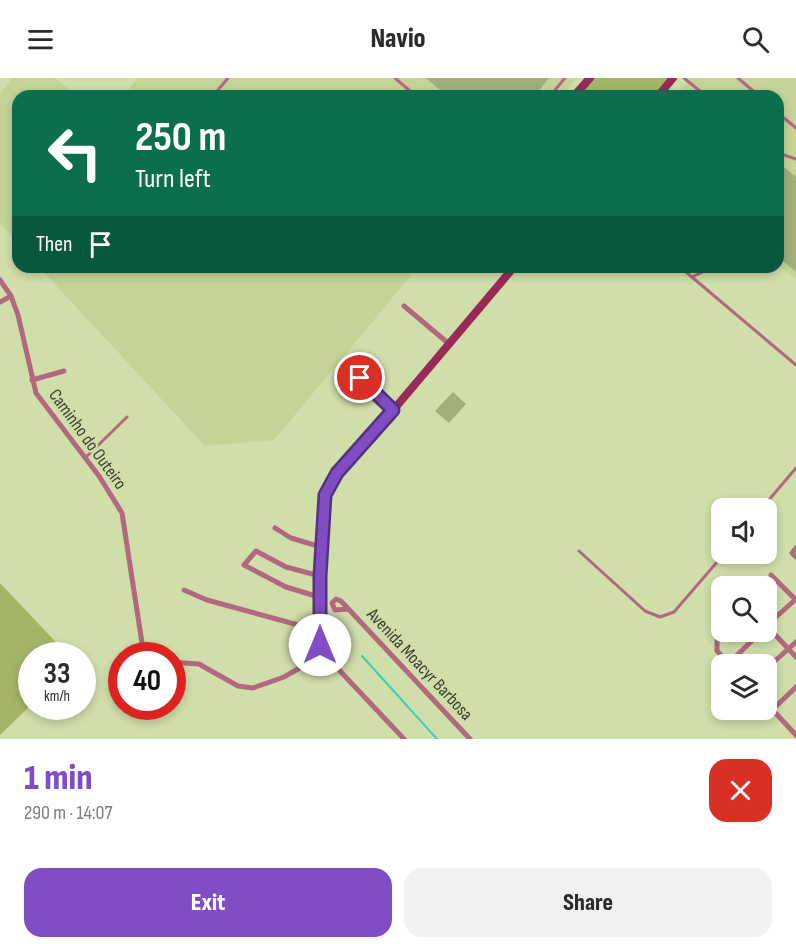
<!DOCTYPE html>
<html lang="en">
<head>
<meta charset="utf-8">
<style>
  :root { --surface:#fff; --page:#f2f2f3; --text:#2b2b33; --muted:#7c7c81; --accent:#814dc4 }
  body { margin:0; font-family:"Sofia Sans Condensed",sans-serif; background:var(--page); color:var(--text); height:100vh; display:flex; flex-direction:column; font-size:22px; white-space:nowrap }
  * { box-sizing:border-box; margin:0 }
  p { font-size:20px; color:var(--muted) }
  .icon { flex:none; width:33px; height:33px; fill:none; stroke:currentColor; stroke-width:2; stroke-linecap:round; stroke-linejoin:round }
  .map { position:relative; height:661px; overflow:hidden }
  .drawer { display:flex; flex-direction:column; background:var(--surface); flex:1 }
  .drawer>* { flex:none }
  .guide { position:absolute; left:12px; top:12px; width:772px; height:183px; border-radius:18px; box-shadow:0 3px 9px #0003; background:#0b6e4f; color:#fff; overflow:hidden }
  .buttons { position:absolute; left:711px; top:420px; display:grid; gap:12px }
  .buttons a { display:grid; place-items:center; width:66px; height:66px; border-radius:12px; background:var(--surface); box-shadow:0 3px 9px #0003; font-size:30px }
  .speed { position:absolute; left:18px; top:564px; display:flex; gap:12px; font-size:30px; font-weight:700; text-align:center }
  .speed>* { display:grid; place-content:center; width:78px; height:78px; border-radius:50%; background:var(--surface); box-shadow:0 3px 9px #0003; line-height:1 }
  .speed small { font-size:15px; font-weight:400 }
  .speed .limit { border:9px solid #d22; background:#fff; color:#111 }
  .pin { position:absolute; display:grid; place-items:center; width:51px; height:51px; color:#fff; margin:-26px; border:3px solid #fff; border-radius:50%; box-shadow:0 2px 6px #0007 }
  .me { position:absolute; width:66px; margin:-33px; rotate:0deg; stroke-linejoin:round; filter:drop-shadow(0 0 4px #0008) }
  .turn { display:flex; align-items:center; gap:21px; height:126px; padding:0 24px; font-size:27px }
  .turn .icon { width:78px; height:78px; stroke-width:2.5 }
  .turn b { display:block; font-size:42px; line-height:51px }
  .then { display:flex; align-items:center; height:57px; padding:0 24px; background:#0003; gap:12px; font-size:22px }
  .round { display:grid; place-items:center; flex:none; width:63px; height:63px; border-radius:18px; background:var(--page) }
  .headline { display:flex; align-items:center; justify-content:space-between; height:102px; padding:0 24px }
  h1 { font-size:36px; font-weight:800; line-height:45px; color:var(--accent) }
  .action { display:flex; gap:12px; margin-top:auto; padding:12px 24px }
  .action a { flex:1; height:69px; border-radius:18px; background:var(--accent); color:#fff; font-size:24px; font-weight:800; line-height:69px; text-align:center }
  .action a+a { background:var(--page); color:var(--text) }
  header { display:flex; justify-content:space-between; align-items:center; height:78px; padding:0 24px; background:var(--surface); font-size:27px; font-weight:800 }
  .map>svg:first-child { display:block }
  .built { fill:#c4d498 }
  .green { fill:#a3b668 }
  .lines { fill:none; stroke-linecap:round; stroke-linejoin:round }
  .stream { stroke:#3ad0ba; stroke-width:2 }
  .building { fill:#a1af7c }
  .lane { stroke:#b2687f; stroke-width:3 }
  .street { stroke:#b2687f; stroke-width:5 }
  .secondary { stroke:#972a56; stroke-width:8 }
  .route-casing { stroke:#54327f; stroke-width:15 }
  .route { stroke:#814dc4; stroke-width:10 }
  .labels { text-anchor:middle; stroke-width:4.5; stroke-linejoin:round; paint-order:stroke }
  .street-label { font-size:18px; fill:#3a3f2a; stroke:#d0deaa }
</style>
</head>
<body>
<header><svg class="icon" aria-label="menu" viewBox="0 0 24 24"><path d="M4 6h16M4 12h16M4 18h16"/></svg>Navio<svg class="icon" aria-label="search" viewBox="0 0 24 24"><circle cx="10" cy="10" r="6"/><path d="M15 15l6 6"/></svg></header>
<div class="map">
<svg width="796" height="661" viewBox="0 0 796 661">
  <rect width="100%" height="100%" fill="#d0deaa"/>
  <path class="built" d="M12,0h43l22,18h-59v147l-18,-20v-129z
    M138,0h438l-15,18h-437z
    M690,0h106v202l-17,-14 -1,-170h-102z
    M39,189h379l-144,173 -69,6z"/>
  <path class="green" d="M593,0h77l-14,18h-78z
    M0,505l68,72 -36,1 -1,49 -31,30z"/>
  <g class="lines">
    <path class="stream" d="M362,578l75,83"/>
  </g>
  <path class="building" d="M426,0h123l-14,18h-88z
    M778,84l18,15v95l-18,-15z
    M453,314l13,12 -17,19 -14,-12z"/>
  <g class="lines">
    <path class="lane" d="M395,0l21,18
      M684,0l22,18
      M738,0l21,18
      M213,18l15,-18
      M550,18l15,-18
      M778,35l18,15
      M778,75l18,6
      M680,189l116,98
      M692,199l17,-8
      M86,379l41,-40
      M762,430l34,-40
      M579,473l66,60 15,6 14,-5 50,-58"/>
    <path class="street" d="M0,202l11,16 7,19 18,78 63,83 23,37 22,143
      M0,224l11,-6
      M404,228l44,37
      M360,300l33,32
      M32,302l32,-9
      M275,450l16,10 30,9
      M796,470l-4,5 4,4
      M771,497l24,24
      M184,512l23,10 113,31
      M319,519l-33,-10 -42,-22 12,-14 30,16 34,9
      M348,531l-13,1 -3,-7 4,-4 5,2 129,138
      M766,547l30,32
      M766,548l30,-27
      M724,554l-7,8v11l13,13
      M172,584l27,2 39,22 15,2 31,-11 40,-23 80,85
      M729,585l32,-31
      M766,591l30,-27
      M766,625l30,32
      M772,632l24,-23"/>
    <path class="secondary" d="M574,18l16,-18
      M658,18l15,-18
      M324,576l-4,-9v-69l5,-81 5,-10 184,-218"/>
  </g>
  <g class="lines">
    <defs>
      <path id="route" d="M320,567v-69l5,-81 12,-22 56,-63 -33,-32"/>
    </defs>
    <use href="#route" class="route-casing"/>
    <use href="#route" class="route"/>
  </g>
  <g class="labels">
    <g class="street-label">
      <text transform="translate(88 361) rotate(54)" y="6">Caminho do Outeiro</text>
      <text transform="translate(420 586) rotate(47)" y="6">Avenida Moacyr Barbosa</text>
    </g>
  </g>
</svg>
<div class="buttons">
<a><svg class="icon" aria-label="sound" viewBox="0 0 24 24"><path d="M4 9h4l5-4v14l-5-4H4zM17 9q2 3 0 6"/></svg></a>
<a><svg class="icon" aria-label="search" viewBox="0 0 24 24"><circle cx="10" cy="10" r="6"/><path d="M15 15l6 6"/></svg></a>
<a><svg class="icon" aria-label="layers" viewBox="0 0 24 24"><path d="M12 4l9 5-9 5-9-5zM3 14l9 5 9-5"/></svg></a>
</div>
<div class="speed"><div>33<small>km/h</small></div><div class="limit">40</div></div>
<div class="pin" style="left:360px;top:300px;background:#d93025"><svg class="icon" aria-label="arrive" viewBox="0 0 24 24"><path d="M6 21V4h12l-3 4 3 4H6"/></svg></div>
<svg class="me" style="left:320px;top:567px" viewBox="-20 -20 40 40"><circle r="19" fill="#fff"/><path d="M0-13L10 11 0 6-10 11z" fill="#814dc4"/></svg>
<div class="guide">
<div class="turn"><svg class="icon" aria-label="left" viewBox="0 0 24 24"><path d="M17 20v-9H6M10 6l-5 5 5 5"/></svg><div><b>250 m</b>Turn left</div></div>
<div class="then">Then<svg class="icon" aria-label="arrive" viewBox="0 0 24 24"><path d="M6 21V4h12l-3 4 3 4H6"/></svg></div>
</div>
</div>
<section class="drawer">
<div class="headline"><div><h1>1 min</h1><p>290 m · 14:07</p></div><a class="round" style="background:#d93025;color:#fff"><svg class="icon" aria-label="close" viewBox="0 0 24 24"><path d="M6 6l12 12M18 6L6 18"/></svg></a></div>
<div class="action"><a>Exit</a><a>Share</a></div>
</section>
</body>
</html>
